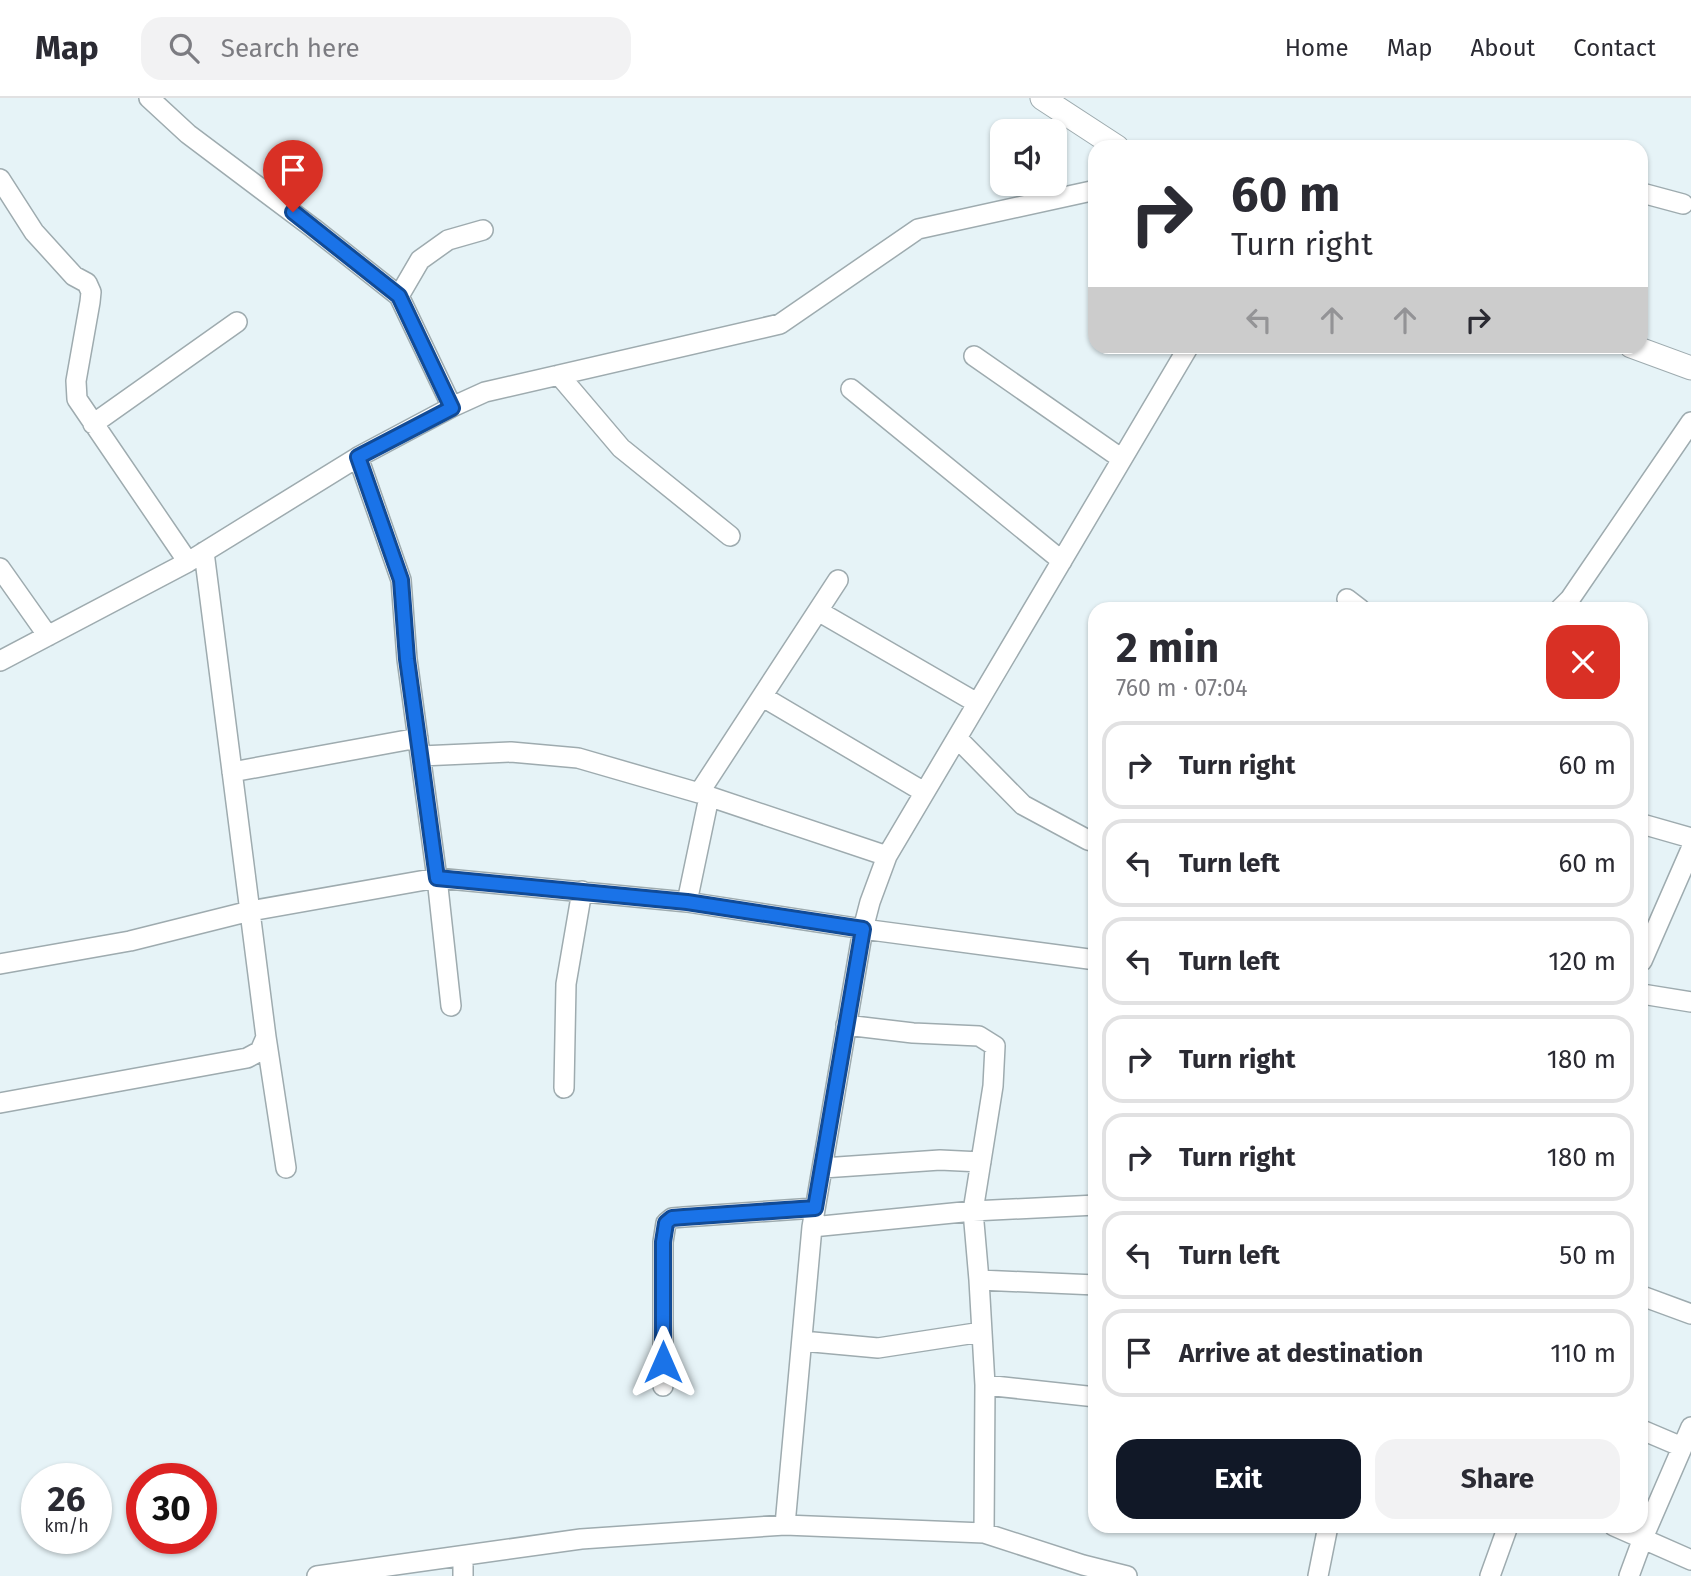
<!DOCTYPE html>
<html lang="en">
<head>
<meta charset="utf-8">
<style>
  :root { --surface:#fff; --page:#f2f2f3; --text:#2b2b33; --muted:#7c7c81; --line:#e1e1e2; --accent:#111827 }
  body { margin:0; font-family:"Fira Sans",sans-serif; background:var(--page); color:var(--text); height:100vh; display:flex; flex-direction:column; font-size:26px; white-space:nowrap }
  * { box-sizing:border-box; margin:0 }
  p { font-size:23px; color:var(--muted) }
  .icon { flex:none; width:38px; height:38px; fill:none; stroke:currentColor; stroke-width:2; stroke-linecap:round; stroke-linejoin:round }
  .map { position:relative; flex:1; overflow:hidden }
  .drawer { position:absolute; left:1088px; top:504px; width:560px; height:931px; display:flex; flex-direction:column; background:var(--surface); border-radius:21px; box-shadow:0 2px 5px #0004 }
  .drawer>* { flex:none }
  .top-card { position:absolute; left:1088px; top:42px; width:560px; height:214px; border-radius:21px; box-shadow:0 2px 5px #0004; background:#fff; color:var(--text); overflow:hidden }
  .tools { position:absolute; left:990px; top:21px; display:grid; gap:14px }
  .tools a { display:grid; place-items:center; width:77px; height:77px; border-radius:14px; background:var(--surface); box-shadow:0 2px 5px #0004; font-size:35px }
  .speed { position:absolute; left:21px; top:1365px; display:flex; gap:14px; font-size:35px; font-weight:700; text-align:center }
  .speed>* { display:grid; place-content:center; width:91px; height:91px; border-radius:50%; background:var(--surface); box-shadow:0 2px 5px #0004; line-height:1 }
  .speed small { font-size:18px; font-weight:400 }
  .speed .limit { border:10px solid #d22; background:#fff; color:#111 }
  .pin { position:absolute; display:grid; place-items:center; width:60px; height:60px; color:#fff; margin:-72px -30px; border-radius:50% 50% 50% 0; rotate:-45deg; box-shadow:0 0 7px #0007 }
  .pin .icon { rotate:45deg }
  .me { position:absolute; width:77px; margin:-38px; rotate:0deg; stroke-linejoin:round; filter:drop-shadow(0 0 5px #0008) }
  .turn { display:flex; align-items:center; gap:24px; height:147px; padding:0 28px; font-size:32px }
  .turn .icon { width:91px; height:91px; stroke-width:2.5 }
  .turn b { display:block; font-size:49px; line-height:60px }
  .lanes { display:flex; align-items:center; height:66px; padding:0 28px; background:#0003; justify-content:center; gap:35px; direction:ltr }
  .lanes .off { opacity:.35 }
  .round { display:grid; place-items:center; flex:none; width:74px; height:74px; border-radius:21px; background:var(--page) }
  .head { display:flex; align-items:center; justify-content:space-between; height:119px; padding:0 28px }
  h1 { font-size:42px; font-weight:700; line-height:52px }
  .action { display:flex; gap:14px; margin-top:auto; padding:14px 28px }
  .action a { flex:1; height:80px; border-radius:21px; background:var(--accent); color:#fff; font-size:28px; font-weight:700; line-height:80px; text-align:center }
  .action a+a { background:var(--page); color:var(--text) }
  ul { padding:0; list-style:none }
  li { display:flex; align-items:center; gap:21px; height:88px; margin:0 14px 10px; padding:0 14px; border:4px solid var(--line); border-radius:21px }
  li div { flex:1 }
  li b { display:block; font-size:26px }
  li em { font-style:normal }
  header { display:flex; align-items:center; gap:42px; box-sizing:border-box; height:98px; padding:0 35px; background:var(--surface); border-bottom:2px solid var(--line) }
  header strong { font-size:33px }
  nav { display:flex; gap:38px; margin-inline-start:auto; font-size:24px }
  .search { width:490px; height:63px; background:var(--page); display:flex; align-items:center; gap:18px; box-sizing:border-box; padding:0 24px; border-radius:21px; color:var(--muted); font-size:26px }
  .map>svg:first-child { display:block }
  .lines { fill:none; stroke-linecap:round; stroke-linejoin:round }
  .minor-casing { stroke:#9eabaf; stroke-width:22 }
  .tertiary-casing { stroke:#9eabaf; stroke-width:25 }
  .minor { stroke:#fff; stroke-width:19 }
  .tertiary { stroke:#fff; stroke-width:23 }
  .route-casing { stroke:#114b97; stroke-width:18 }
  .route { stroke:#1a73e8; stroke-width:12 }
</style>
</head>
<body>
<header>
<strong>Map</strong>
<div class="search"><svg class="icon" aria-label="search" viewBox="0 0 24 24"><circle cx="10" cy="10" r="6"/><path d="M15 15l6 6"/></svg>Search here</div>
<nav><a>Home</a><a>Map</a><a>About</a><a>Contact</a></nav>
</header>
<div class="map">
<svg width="1691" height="1478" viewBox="0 0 1691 1478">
  <rect width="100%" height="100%" fill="#e6f3f7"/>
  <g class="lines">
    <defs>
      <path id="minor" d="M149,0l39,36 125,94 86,68 53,111
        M0,81l34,53 40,44 13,7 4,9 -1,10 -14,79 1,18 111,163
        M1642,95l41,11
        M399,198l21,-36 28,-20 35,-10
        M974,258l148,103
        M559,277l62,73 109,88
        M851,291l211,172
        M93,326l144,-102
        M358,359l43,123 6,79 30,219 14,128
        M0,470l48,68
        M1347,501l13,10
        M1560,511l10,-10 121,-177
        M818,513l159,92
        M0,563l188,-99 170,-105 94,-50 33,-15 295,-68 138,-95 178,-39
        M763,599l161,95
        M957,640l66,67 65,35 8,2
        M421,658l90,-4 67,6 121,35 188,63
        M232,674l186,-34
        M699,695l139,-213
        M1642,726l49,14
        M687,804l22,-105
        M1642,863l49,-112
        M0,866l130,-23 120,-30 187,-33 250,24 176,27 233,31
        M1642,896l49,8
        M846,927l67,8 66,3 16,10 -2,40 -20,125 6,69 6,105 -1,148
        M266,939l20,131
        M564,990l2,-104 16,-93
        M0,1005l247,-45 13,-7 6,-14 -62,-485
        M823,1070l117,-8 41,2
        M812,1129l161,-16 123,-6
        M979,1182l117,5
        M1642,1198l49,18
        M802,1243l76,7 104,-16
        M985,1287l111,12
        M663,1288v-144l3,-19 6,-5 12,-1 131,-9
        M1642,1332l40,17
        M785,1427l27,-298 51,-298 7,-27 17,-46 302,-510
        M1614,1428l77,34
        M317,1478l264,-37 204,-14 199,8 99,32 44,11
        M463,1478v-20
        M1318,1478l10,-50
        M1490,1478l18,-50
        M1629,1478l14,-38 48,-111"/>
      <path id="tertiary" d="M1042,0l75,49
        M1631,248l60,22"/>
    </defs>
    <use href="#minor" class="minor-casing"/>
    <use href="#tertiary" class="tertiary-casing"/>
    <use href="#minor" class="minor"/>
    <use href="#tertiary" class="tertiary"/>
  </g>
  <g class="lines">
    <defs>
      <path id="route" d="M293,114l106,84 53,112 -94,49 43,123 6,79 30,219 250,24 176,27 -48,279 -131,9 -12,1 -6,5 -3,19v120"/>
    </defs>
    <use href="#route" class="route-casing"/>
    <use href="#route" class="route"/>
  </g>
</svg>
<div class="tools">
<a><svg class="icon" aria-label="sound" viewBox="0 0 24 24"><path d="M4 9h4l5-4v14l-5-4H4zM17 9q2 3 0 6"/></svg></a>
</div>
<div class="speed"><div>26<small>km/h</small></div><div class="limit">30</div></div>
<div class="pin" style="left:293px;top:114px;background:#d93025"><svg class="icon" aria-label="arrive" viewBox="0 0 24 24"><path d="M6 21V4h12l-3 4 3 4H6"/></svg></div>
<svg class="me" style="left:663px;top:1264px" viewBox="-20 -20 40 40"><path d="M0-17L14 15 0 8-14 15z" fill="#1a73e8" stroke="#fff" stroke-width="4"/></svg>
<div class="top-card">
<div class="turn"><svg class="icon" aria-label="right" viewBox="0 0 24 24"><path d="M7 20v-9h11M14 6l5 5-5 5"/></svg><div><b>60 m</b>Turn right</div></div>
<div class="lanes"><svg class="icon off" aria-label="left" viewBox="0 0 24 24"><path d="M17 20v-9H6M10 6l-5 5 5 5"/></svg><svg class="icon off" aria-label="ahead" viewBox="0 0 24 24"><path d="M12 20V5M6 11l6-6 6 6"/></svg><svg class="icon off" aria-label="ahead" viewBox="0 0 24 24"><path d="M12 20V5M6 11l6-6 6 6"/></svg><svg class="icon" aria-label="right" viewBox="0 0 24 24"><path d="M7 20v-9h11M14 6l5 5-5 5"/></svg></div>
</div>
<section class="drawer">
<div class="head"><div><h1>2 min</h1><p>760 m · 07:04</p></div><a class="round" style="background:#d93025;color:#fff"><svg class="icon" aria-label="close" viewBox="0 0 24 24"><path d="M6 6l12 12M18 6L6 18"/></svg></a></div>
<ul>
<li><svg class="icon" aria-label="right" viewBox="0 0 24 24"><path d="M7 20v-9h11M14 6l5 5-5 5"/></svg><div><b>Turn right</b></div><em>60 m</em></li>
<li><svg class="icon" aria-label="left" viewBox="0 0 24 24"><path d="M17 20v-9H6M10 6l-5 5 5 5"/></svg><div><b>Turn left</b></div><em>60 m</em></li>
<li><svg class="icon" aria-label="left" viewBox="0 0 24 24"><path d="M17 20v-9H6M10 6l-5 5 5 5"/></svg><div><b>Turn left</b></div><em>120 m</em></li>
<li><svg class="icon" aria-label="right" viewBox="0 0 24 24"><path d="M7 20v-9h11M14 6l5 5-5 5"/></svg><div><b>Turn right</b></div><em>180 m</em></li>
<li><svg class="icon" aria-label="right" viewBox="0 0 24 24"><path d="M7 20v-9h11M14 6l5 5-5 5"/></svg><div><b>Turn right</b></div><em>180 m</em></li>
<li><svg class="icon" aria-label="left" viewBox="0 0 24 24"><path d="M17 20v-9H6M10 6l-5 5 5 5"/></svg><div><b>Turn left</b></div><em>50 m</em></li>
<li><svg class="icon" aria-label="arrive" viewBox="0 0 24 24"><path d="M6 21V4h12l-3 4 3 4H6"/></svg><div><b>Arrive at destination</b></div><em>110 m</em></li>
</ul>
<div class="action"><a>Exit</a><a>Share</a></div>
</section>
</div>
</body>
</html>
